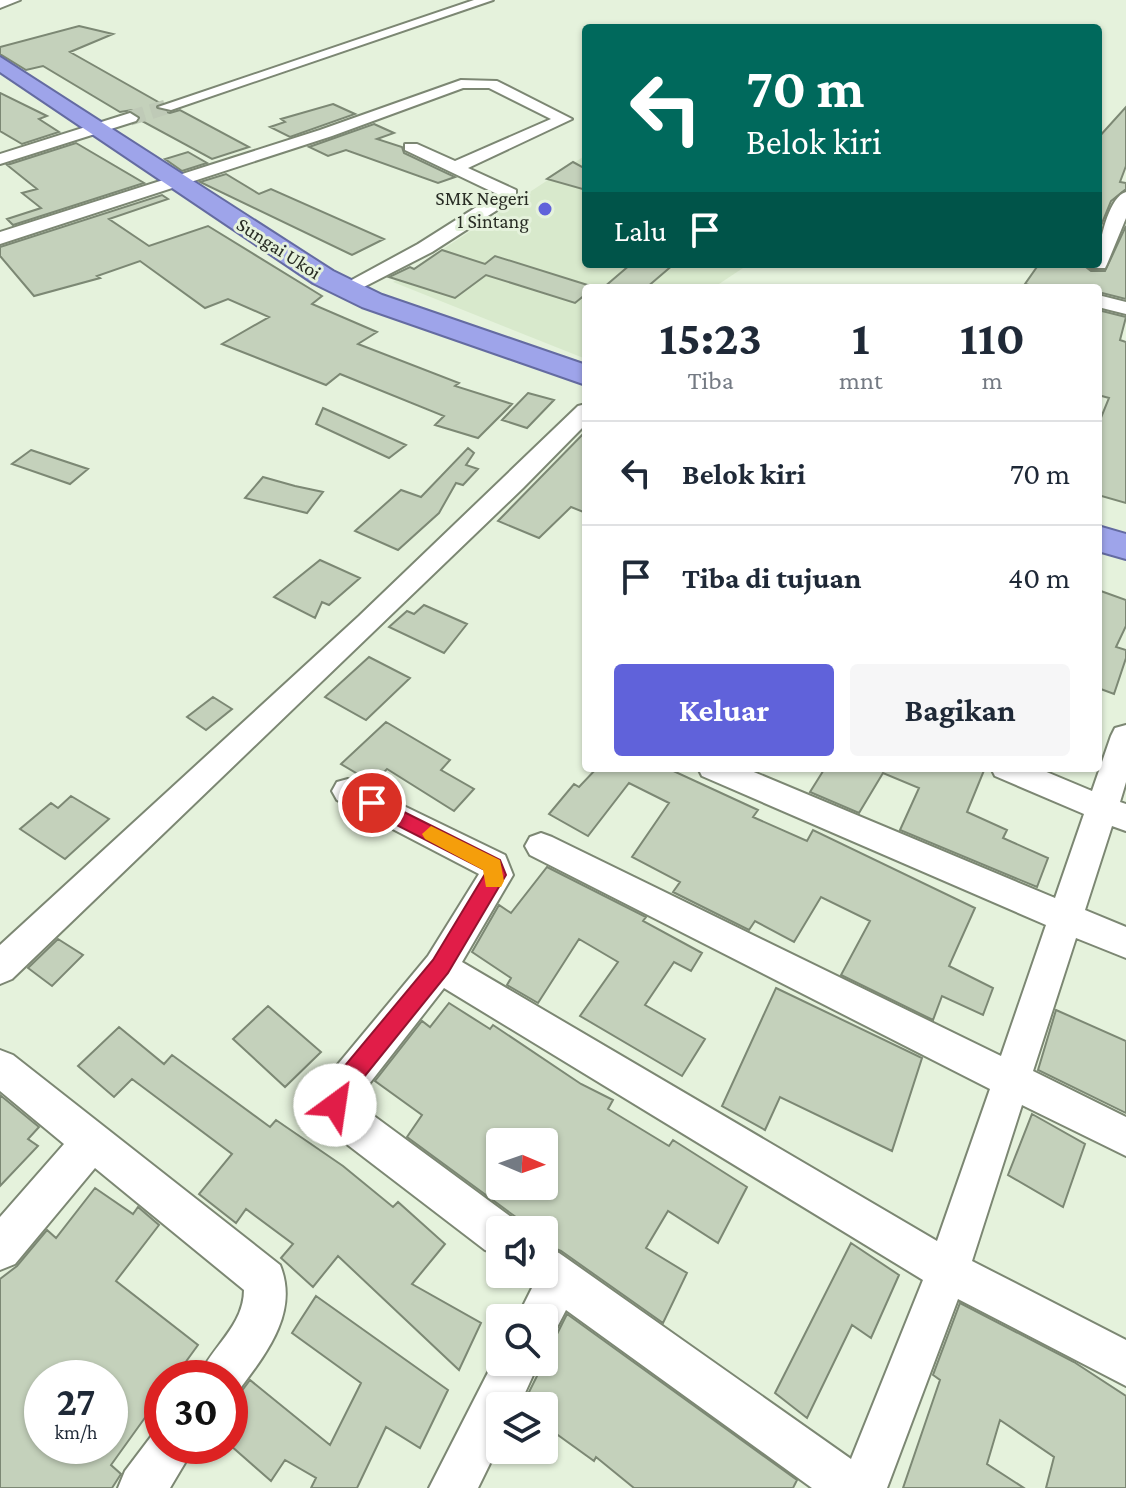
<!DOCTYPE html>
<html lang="id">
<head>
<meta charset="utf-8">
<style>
  :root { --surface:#fff; --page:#f6f6f7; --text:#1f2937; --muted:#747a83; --line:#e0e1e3; --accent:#6062da }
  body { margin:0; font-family:"Crimson Pro",serif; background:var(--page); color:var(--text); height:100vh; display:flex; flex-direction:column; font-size:30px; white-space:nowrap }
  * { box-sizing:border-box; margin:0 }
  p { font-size:26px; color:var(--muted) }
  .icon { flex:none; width:44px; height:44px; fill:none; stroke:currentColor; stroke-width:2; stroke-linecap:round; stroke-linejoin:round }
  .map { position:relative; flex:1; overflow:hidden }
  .side { position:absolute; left:582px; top:284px; width:520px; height:488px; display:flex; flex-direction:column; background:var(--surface); border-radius:8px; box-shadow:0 2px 6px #0004 }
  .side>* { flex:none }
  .guide { position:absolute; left:582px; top:24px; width:520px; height:244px; border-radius:8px; box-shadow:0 2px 6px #0004; background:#00695c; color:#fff; overflow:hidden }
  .needle { width:52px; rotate:92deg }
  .fabs { position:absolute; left:486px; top:1128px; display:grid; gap:16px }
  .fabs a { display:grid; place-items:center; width:72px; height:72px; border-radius:8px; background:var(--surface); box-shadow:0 2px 6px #0004; font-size:40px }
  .speed { position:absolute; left:24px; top:1360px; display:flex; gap:16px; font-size:40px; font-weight:700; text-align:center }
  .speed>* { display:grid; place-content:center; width:104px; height:104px; border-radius:50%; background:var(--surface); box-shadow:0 2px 6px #0004; line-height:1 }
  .speed small { font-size:20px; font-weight:400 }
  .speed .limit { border:12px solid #d22; background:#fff; color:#111 }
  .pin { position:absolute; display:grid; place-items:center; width:68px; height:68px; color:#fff; margin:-34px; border:4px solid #fff; border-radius:50%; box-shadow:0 2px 8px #0007 }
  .me { position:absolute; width:88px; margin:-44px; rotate:31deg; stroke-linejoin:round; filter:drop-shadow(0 0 6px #0008) }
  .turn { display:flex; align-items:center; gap:28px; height:168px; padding:0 32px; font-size:36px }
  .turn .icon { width:104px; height:104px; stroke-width:2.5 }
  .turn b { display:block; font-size:56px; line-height:68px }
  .then { display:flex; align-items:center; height:76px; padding:0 32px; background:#0003; gap:16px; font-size:30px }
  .eta { display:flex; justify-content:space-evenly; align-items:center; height:136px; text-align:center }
  .eta b { font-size:48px; font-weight:700; line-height:56px }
  .primary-button { display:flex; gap:16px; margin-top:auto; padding:16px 32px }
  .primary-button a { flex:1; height:92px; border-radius:8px; background:var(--accent); color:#fff; font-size:32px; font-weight:700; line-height:92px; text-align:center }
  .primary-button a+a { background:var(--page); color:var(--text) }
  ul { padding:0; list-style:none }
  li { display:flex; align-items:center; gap:24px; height:104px; padding:0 32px; border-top:2px solid var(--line) }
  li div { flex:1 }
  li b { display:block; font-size:30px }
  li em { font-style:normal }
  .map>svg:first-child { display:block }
  .built { fill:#d8e9cc }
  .building { fill:#c4d1bb; stroke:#7c8874; stroke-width:2; fill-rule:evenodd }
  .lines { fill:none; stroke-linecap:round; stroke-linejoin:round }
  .minor-tunnel { stroke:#bfcab7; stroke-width:15; stroke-dasharray:15 7; stroke-linecap:butt }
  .minor-casing { stroke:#7c8773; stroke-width:4 }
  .trunk-casing { stroke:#646ba1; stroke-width:4 }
  .minor { fill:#fff; fill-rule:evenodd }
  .trunk { fill:#9ea4ea; fill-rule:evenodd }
  .route { fill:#e11d48; stroke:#92132f; stroke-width:2 }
  .slow { fill:#f59e0b }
  .poi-dot { fill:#6062da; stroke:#e5f2dc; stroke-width:3 }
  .labels { text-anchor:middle; stroke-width:6; stroke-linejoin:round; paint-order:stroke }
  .far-poi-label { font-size:20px; fill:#282c24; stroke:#e5f2dc; text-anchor:end }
  .far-street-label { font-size:20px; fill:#282c24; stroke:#e5f2dc }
</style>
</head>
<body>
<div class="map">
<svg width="1126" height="1488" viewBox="0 0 1126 1488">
  <rect width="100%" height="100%" fill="#e5f2dc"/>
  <path class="built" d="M586,155v109h163l-36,24h-127v71l-193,-77z"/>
  <path class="building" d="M79,26l34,8 -43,18 90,51 -5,3 2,4 13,3 10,-3 69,37 -37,12 -72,-39 -8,-10 -12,2 -77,-46 -17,4 -26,-16v-7z
    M0,93l47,23 -8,3 20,13 -37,12 -22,-13z
    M333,104l22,10 -65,23 -20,-10 15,-5 -4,-3z
    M1126,107v59l-6,16 6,1v6l-15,12 -13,32v-95z
    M374,124l20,9 -17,6 25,8 2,6 51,24 -17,6 -92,-33 -18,6 -19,-9z
    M76,143l68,40 -131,42 -6,-6 34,-11 -19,-15 15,-4 -30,-24z
    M188,152l19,11 -25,8 -17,-12z
    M573,162l13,7v21l-39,-11z
    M226,174l33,20 12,-5 113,50 -32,16 -152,-73z
    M162,195l6,4 -59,20 40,27 59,-20 114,70 -10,8 65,28 -19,12 101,39 -4,3 57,18 -34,34 -43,-13 9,-9 -104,-42 -14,11 -104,-41 47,-27 -41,-18 -23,9 -65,-47 -43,15 3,2 -66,18 -34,-40v-9z
    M1126,226v73l-28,-7v-4h-58l-15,-4 14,-20h43l9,7h14z
    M442,250l43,14 10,-8 99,31 -8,1v6l-11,9 -89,-28 -31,23 -66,-21 21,-10 4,2z
    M631,264h43l-28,24h-43z
    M1098,310l28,7 -6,23 6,2v161l-28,-8v-70l11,-27 -11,-3z
    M528,393l26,7 -27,28 -25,-8z
    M323,408l83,37 -17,13 -73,-34z
    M586,431v82l-15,-6 -32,31 -41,-17z
    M468,448l6,5 -8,12 12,4 -15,16 -7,-2 -17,30 -41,37 -43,-19 46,-41 20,7z
    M31,450l57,19 -18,15 -58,-20z
    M263,477l32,9 28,6 -16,21 -62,-15z
    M320,560l40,18 -31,27 -7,-3 -7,16 -41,-21z
    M1098,590l28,10v26l-10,21 10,3v8l-12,36 -16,-6z
    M424,605l43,19 -23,29 -55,-26 18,-16 7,3z
    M369,657l41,21 -44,42 -41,-23z
    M213,697l19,12 -26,21 -19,-13z
    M386,722l64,38 -9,10 33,19 -20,22 -67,-42 -14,14 -32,-19z
    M597,768h70l91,42 -5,7 54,24 6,-11 162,78 -26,58 44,22 -10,27 -41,-19 -9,24 -92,-45 29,-54 -49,-24 -27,45 -39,-21 -6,9 -76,-38 7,-10 -48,-25 37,-54 -40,-20 -41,53 -39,-22 25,-30 5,3z
    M825,768h160l-18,44 40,18 -4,8 45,20 -11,29 -137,-57 19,-42 -36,-15 -24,40 -49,-21z
    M71,796l38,23 -44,40 -45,-30 31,-26 7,5z
    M547,867l99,50 -3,4 59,32 -11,18 -17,-9 -29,43 60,34 -23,37 -102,-60 38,-54 -39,-23 -41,64 -31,-18 4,-7 -39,-26 27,-47 12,8z
    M58,939l25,16 -31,31 -24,-18z
    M776,988l146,70 -30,93 -112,-54 -15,33 -43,-24z
    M449,1003l41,26 3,-4 88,59 32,16 -5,9 61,37 4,-6 74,47 -29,56 -50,-32 -22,37 41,25 -24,50 -102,-72 -17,-7v-14h-22l-5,-12 -110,-81 15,-22 -47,-34 47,-60 8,6zM500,1142h44v44h-44z
    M268,1006l53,46 -36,35 -52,-48z
    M1056,1010l70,31v72l-88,-43z
    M119,1027l45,37 8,-9 98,72 6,-7 67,46 50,41 5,-5 47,42 -33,40 69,39 -22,47 -121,-114 -25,31 -32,-29 12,-14 -47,-35 -10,14 -37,-29 33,-40 -100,-75 -18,18 -36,-31z
    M0,1095l39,32 -11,12 10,7 -38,40z
    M1032,1114l53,30 -22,63 -55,-32z
    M95,1188l38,26 5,-7 21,18 -43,56 82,64 -24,33h-12v16l-51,71 10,9 -9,14h-112v-209l17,-13 30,-36 9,8zM42,1378h68v68h-68z
    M851,1243l48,32 -28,63 -19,-13 -45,93 -32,-25z
    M316,1296l132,94 -28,58 -34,-21 -29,61h-46l5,-10 -31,-18 -14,21 -41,-36v-46l8,-3 12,-16 80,65 31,-62 -69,-50z
    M960,1303l114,59 52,34v92h-80l8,-31 -54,-37 -13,44 37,24h-121l37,-108 -7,-5z
    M567,1314l230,166 -4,8h-159l-38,-31 -2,4 -50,-36v-19h-22l22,-44v-19l13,-9z"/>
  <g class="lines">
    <path class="minor-tunnel" d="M130,118l36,-11"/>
    <defs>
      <path id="minor" d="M0,0h20l-20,8z
        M474,0h19l-322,110 -13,-3z
        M461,80l36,1 75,38 -104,49 48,22v8l-84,54 -78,40 -7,2 -10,-6 81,-44 79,-50 -92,-44v-6h12l38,17 96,-42 -62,-31h-26l-131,48 -332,108v-12l320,-102z
        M130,113l8,5 -2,3 -136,43v-10z
        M1126,192v26l-19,46 -2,4h-14l-2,-4h9c0,-18 10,-67 28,-72z
        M1098,295l28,7v12l-28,-7z
        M586,404v20l-63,64 -511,491 -12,5v-39l359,-329 219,-210z
        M1126,725v57l-6,20 6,2v27l-14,-5 -27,84 41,17v31l-50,-20 -43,133 93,46v39l-104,-51 -50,156 154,79v46l-168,-87 -71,189h-75l-246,-178 -12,23 -10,5v-20h-27l16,-32 -8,-12h19v-27l15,6 292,206 72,-179 -479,-292 -89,114 160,118 4,10h-19v26l-15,-6 -158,-121 -11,-24 8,-24 104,-125 51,-82 -142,-74 -5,-9 5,-9 11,-3 157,76 8,20 -51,87 475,279 53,-152 -460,-234 -5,-9 5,-9 11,-4 11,4 449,219 45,-131 -344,-149 -4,-8h46l311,130 29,-84 -89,-38 -4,-8h46l55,23 19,-55 4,-8z
        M0,1050l13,5 267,210c20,49 -16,91 -44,129l-6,2v-18h-32c13,-31 46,-52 46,-88l-149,-122 -80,96 -15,6v-53l64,-73 -64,-53z
        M500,1349v13h39l-20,44h-19v37l-22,45h-49z
        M162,1427v19h33l-25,42h-52l7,-17 31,-41z"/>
      <path id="trunk" d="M0,57l333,214 49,24 204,70v20l-224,-78 -49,-24 -313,-211z
        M1098,526l28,8v25l-28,-8z"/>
    </defs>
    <use href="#minor" class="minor-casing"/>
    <use href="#trunk" class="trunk-casing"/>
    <use href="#minor" class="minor"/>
    <use href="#trunk" class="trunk"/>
  </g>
  <path class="route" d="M372,796l128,64 6,15 -58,98 -101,125 -4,15 -8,3 -8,-3 -4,-8 5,-19 105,-126 52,-86v-4l-120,-61v-11z"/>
  <path class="slow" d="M431,826l69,34 4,21 -3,6h-15l-3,-17 -58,-31 -3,-5z"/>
  <circle class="poi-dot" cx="545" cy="209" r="8"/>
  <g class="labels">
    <g class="far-poi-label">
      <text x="529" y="205">SMK Negeri<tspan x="529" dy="23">1 Sintang</tspan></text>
    </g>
    <g class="far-street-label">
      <text transform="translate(279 248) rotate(33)" y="7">Sungai Ukoi</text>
    </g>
  </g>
</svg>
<div class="fabs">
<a><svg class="needle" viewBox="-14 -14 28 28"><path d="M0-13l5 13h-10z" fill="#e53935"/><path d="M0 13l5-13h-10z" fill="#747a83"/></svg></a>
<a><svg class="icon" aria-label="sound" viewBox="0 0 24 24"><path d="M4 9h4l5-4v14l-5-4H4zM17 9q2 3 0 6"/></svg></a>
<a><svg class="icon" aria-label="search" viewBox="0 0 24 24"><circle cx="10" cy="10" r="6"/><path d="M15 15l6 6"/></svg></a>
<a><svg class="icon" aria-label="layers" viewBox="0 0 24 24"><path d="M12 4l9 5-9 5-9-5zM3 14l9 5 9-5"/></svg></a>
</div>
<div class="speed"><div>27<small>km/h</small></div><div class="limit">30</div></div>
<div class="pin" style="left:372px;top:803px;background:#d93025"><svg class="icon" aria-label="arrive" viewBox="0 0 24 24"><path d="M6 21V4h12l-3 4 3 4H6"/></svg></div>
<svg class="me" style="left:335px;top:1105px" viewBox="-20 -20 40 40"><circle r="19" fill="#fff"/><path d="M0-13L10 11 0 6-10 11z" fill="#e11d48"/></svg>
<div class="guide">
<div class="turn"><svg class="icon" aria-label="left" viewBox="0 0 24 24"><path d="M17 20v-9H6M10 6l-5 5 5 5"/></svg><div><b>70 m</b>Belok kiri</div></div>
<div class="then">Lalu<svg class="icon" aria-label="arrive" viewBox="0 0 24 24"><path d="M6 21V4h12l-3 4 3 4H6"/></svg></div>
</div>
<section class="side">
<div class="eta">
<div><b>15:23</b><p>Tiba</p></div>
<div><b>1</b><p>mnt</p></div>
<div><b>110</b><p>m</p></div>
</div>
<ul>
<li><svg class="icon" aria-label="left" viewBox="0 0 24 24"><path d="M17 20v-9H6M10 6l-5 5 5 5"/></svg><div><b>Belok kiri</b></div><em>70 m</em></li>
<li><svg class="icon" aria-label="arrive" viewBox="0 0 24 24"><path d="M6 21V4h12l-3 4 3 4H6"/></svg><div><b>Tiba di tujuan</b></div><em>40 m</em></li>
</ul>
<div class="primary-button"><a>Keluar</a><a>Bagikan</a></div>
</section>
</div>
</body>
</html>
